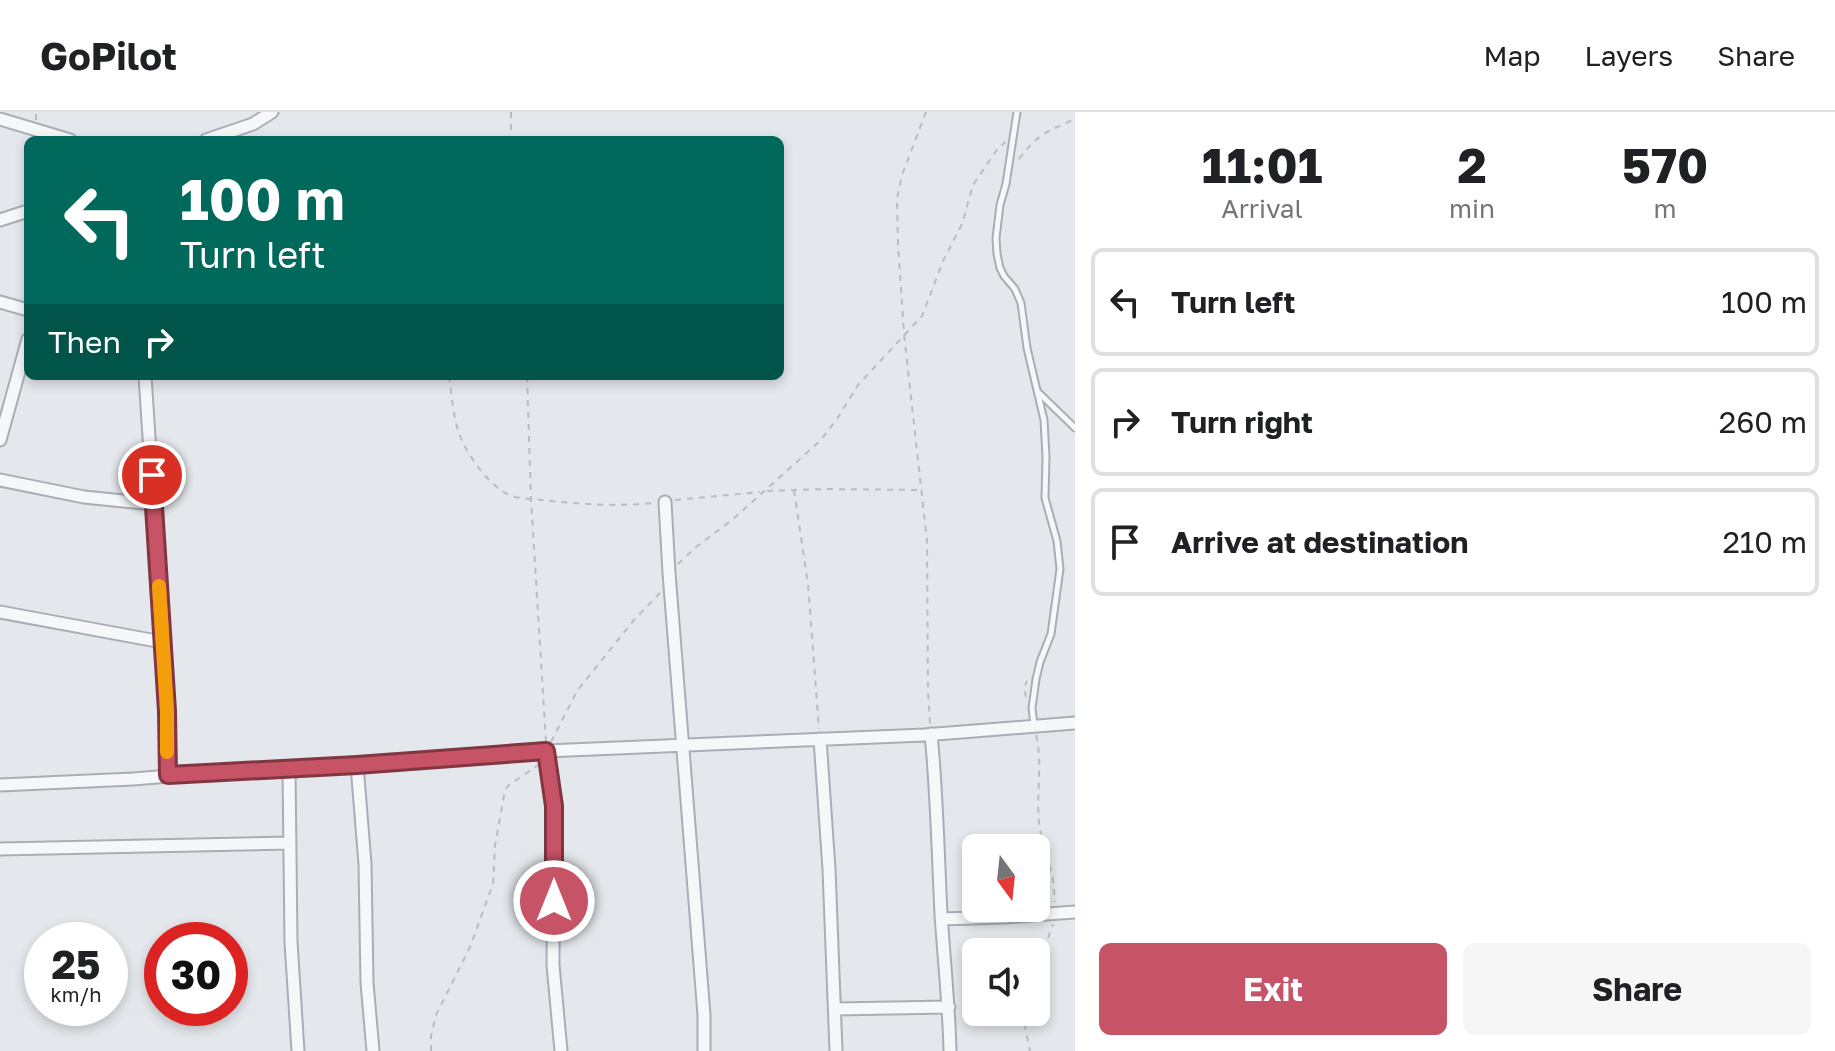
<!DOCTYPE html>
<html lang="en">
<head>
<meta charset="utf-8">
<style>
  :root { --surface:#fff; --page:#f6f6f6; --text:#202124; --muted:#757577; --line:#e0e0e0; --accent:#c65366 }
  body { margin:0; font-family:"Golos Text",sans-serif; background:var(--page); color:var(--text); height:100vh; display:flex; flex-direction:column; font-size:30px; white-space:nowrap }
  * { box-sizing:border-box; margin:0 }
  p { font-size:26px; color:var(--muted) }
  .icon { flex:none; width:44px; height:44px; fill:none; stroke:currentColor; stroke-width:2; stroke-linecap:round; stroke-linejoin:round }
  .map { position:relative; flex:1; overflow:hidden }
  .drawer { display:flex; flex-direction:column; background:var(--surface); width:760px }
  .drawer>* { flex:none }
  .guide { position:absolute; left:24px; top:24px; width:760px; height:244px; border-radius:12px; box-shadow:0 4px 12px #0003; background:#00695c; color:#fff; overflow:hidden }
  .needle { width:52px; rotate:165deg }
  .tools { position:absolute; left:962px; top:722px; display:grid; gap:16px }
  .tools a { display:grid; place-items:center; width:88px; height:88px; border-radius:12px; background:var(--surface); box-shadow:0 4px 12px #0003; font-size:40px }
  .speed { position:absolute; left:24px; top:810px; display:flex; gap:16px; font-size:40px; font-weight:700; text-align:center }
  .speed>* { display:grid; place-content:center; width:104px; height:104px; border-radius:50%; background:var(--surface); box-shadow:0 4px 12px #0003; line-height:1 }
  .speed small { font-size:20px; font-weight:400 }
  .speed .limit { border:12px solid #d22; background:#fff; color:#111 }
  .pin { position:absolute; display:grid; place-items:center; width:68px; height:68px; color:#fff; margin:-34px; border:4px solid #fff; border-radius:50%; box-shadow:0 2px 8px #0007 }
  .me { position:absolute; width:88px; margin:-44px; rotate:0deg; stroke-linejoin:round; filter:drop-shadow(0 0 6px #0008) }
  .turn { display:flex; align-items:center; gap:28px; height:168px; padding:0 24px; font-size:36px }
  .turn .icon { width:104px; height:104px; stroke-width:2.5 }
  .turn b { display:block; font-size:56px; line-height:68px }
  .then { display:flex; align-items:center; height:76px; padding:0 24px; background:#0003; gap:16px; font-size:30px }
  .eta { display:flex; justify-content:space-evenly; align-items:center; height:136px; text-align:center }
  .eta b { font-size:48px; font-weight:700; line-height:56px }
  .cta { display:flex; gap:16px; margin-top:auto; padding:16px 24px }
  .cta a { flex:1; height:92px; border-radius:12px; background:var(--accent); color:#fff; font-size:32px; font-weight:700; line-height:92px; text-align:center }
  .cta a+a { background:var(--page); color:var(--text) }
  ul { padding:0; list-style:none }
  li { display:flex; align-items:center; gap:24px; height:108px; margin:0 16px 12px; padding:0 8px; border:4px solid var(--line); border-radius:12px }
  li div { flex:1 }
  li b { display:block; font-size:30px }
  li em { font-style:normal }
  header { display:flex; align-items:center; gap:48px; box-sizing:border-box; height:112px; padding:0 40px; background:var(--surface); border-bottom:2px solid var(--line) }
  header strong { font-size:38px }
  nav { display:flex; gap:44px; margin-inline-start:auto; font-size:28px }
  main { display:flex; flex:1; min-height:0 }
  .map>svg:first-child { display:block }
  .lines { fill:none; stroke-linecap:round; stroke-linejoin:round }
  .lane-casing { stroke:#a9aeb5; stroke-width:9 }
  .street-casing { stroke:#a9aeb5; stroke-width:15 }
  .path { stroke:#b9bdc2; stroke-width:2; stroke-dasharray:6 6; stroke-linecap:butt }
  .lane { stroke:#f6f7f9; stroke-width:5 }
  .street { stroke:#f6f7f9; stroke-width:11 }
  .route-casing { stroke:#813642; stroke-width:20 }
  .route { stroke:#c65366; stroke-width:14 }
  .slow { stroke:#f59e0b; stroke-width:14 }
</style>
</head>
<body>
<header>
<strong>GoPilot</strong>
<nav><a>Map</a><a>Layers</a><a>Share</a></nav>
</header>
<main>
<div class="map">
<svg width="1075" height="939" viewBox="0 0 1075 939">
  <rect width="100%" height="100%" fill="#e4e7eb"/>
  <g class="lines">
    <defs>
      <path id="lane" d="M1017,0l-11,72 -6,21 -4,33 1,16 3,14 4,8 11,13 6,14 6,45 17,72 2,37 -1,41 12,43 3,28 -9,65 -11,28 -4,17 -4,29 2,17
        M1039,281l36,35"/>
      <path id="street" d="M0,7l70,21
        M206,28l47,-16 19,-12
        M0,108l28,-9
        M0,190l28,8
        M145,264l22,335 1,64
        M0,328l28,-101
        M0,368l84,17 69,7
        M665,390l4,71 35,442v36
        M0,500l162,30
        M931,622c6,60 7,120 10,180 3,46 8,91 9,137
        M820,627l9,130 7,182
        M546,639l8,55 -1,159 8,86
        M357,653l8,99 2,119 6,68
        M289,657l2,173 7,109
        M0,673l133,-6 98,-8 126,-6 189,-14 378,-16 151,-12
        M0,737l289,-6
        M941,807l64,-2 70,-5
        M835,897l114,-2"/>
    </defs>
    <use href="#lane" class="lane-casing"/>
    <use href="#street" class="street-casing"/>
    <path class="path" d="M511,0v28
      M926,0l-24,63 -5,24 1,45 6,90 23,207 1,150 2,33
      M36,8v-8
      M1019,47c20,-26 27,-27 56,-40
      M449,264c3,20 4,42 11,60 8,20 31,53 52,60 9,3 21,3 30,4 37,4 74,7 111,3
      M527,264l4,123 15,243
      M794,378l14,94 11,145
      M767,379l58,-2 95,1
      M675,388l85,-8
      M678,452l18,-17 36,-27 88,-79 17,-22 21,-34 64,-69 21,-55 19,-37 11,-39 23,-34 9,-9
      M1026,585l-2,-9 3,-7
      M1036,623c7,29 0,58 3,87 2,18 8,32 12,49 3,10 3,21 4,31
      M551,630l26,-51 57,-71 26,-27
      M1036,860l17,-48
      M1022,900l8,39
      M431,939v-15l5,-21 34,-68 23,-63 2,-38 10,-56 3,-4 30,-21"/>
    <use href="#lane" class="lane"/>
    <use href="#street" class="street"/>
  </g>
  <g class="lines">
    <defs>
      <path id="route" d="M152,363l15,236 1,64 189,-10 189,-14 8,55v95"/>
    </defs>
    <use href="#route" class="route-casing"/>
    <use href="#route" class="route"/>
    <path class="slow" d="M159,474l8,125v41"/>
  </g>
</svg>
<div class="tools">
<a><svg class="needle" viewBox="-14 -14 28 28"><path d="M0-13l5 13h-10z" fill="#e53935"/><path d="M0 13l5-13h-10z" fill="#757577"/></svg></a>
<a><svg class="icon" aria-label="sound" viewBox="0 0 24 24"><path d="M4 9h4l5-4v14l-5-4H4zM17 9q2 3 0 6"/></svg></a>
</div>
<div class="speed"><div>25<small>km/h</small></div><div class="limit">30</div></div>
<div class="pin" style="left:152px;top:363px;background:#d93025"><svg class="icon" aria-label="arrive" viewBox="0 0 24 24"><path d="M6 21V4h12l-3 4 3 4H6"/></svg></div>
<svg class="me" style="left:554px;top:789px" viewBox="-20 -20 40 40"><circle r="17" fill="#c65366" stroke="#fff" stroke-width="3"/><path d="M0-11L8 9 0 5-8 9z" fill="#fff"/></svg>
<div class="guide">
<div class="turn"><svg class="icon" aria-label="left" viewBox="0 0 24 24"><path d="M17 20v-9H6M10 6l-5 5 5 5"/></svg><div><b>100 m</b>Turn left</div></div>
<div class="then">Then<svg class="icon" aria-label="right" viewBox="0 0 24 24"><path d="M7 20v-9h11M14 6l5 5-5 5"/></svg></div>
</div>
</div>
<section class="drawer">
<div class="eta">
<div><b>11:01</b><p>Arrival</p></div>
<div><b>2</b><p>min</p></div>
<div><b>570</b><p>m</p></div>
</div>
<ul>
<li><svg class="icon" aria-label="left" viewBox="0 0 24 24"><path d="M17 20v-9H6M10 6l-5 5 5 5"/></svg><div><b>Turn left</b></div><em>100 m</em></li>
<li><svg class="icon" aria-label="right" viewBox="0 0 24 24"><path d="M7 20v-9h11M14 6l5 5-5 5"/></svg><div><b>Turn right</b></div><em>260 m</em></li>
<li><svg class="icon" aria-label="arrive" viewBox="0 0 24 24"><path d="M6 21V4h12l-3 4 3 4H6"/></svg><div><b>Arrive at destination</b></div><em>210 m</em></li>
</ul>
<div class="cta"><a>Exit</a><a>Share</a></div>
</section>
</main>
</body>
</html>
